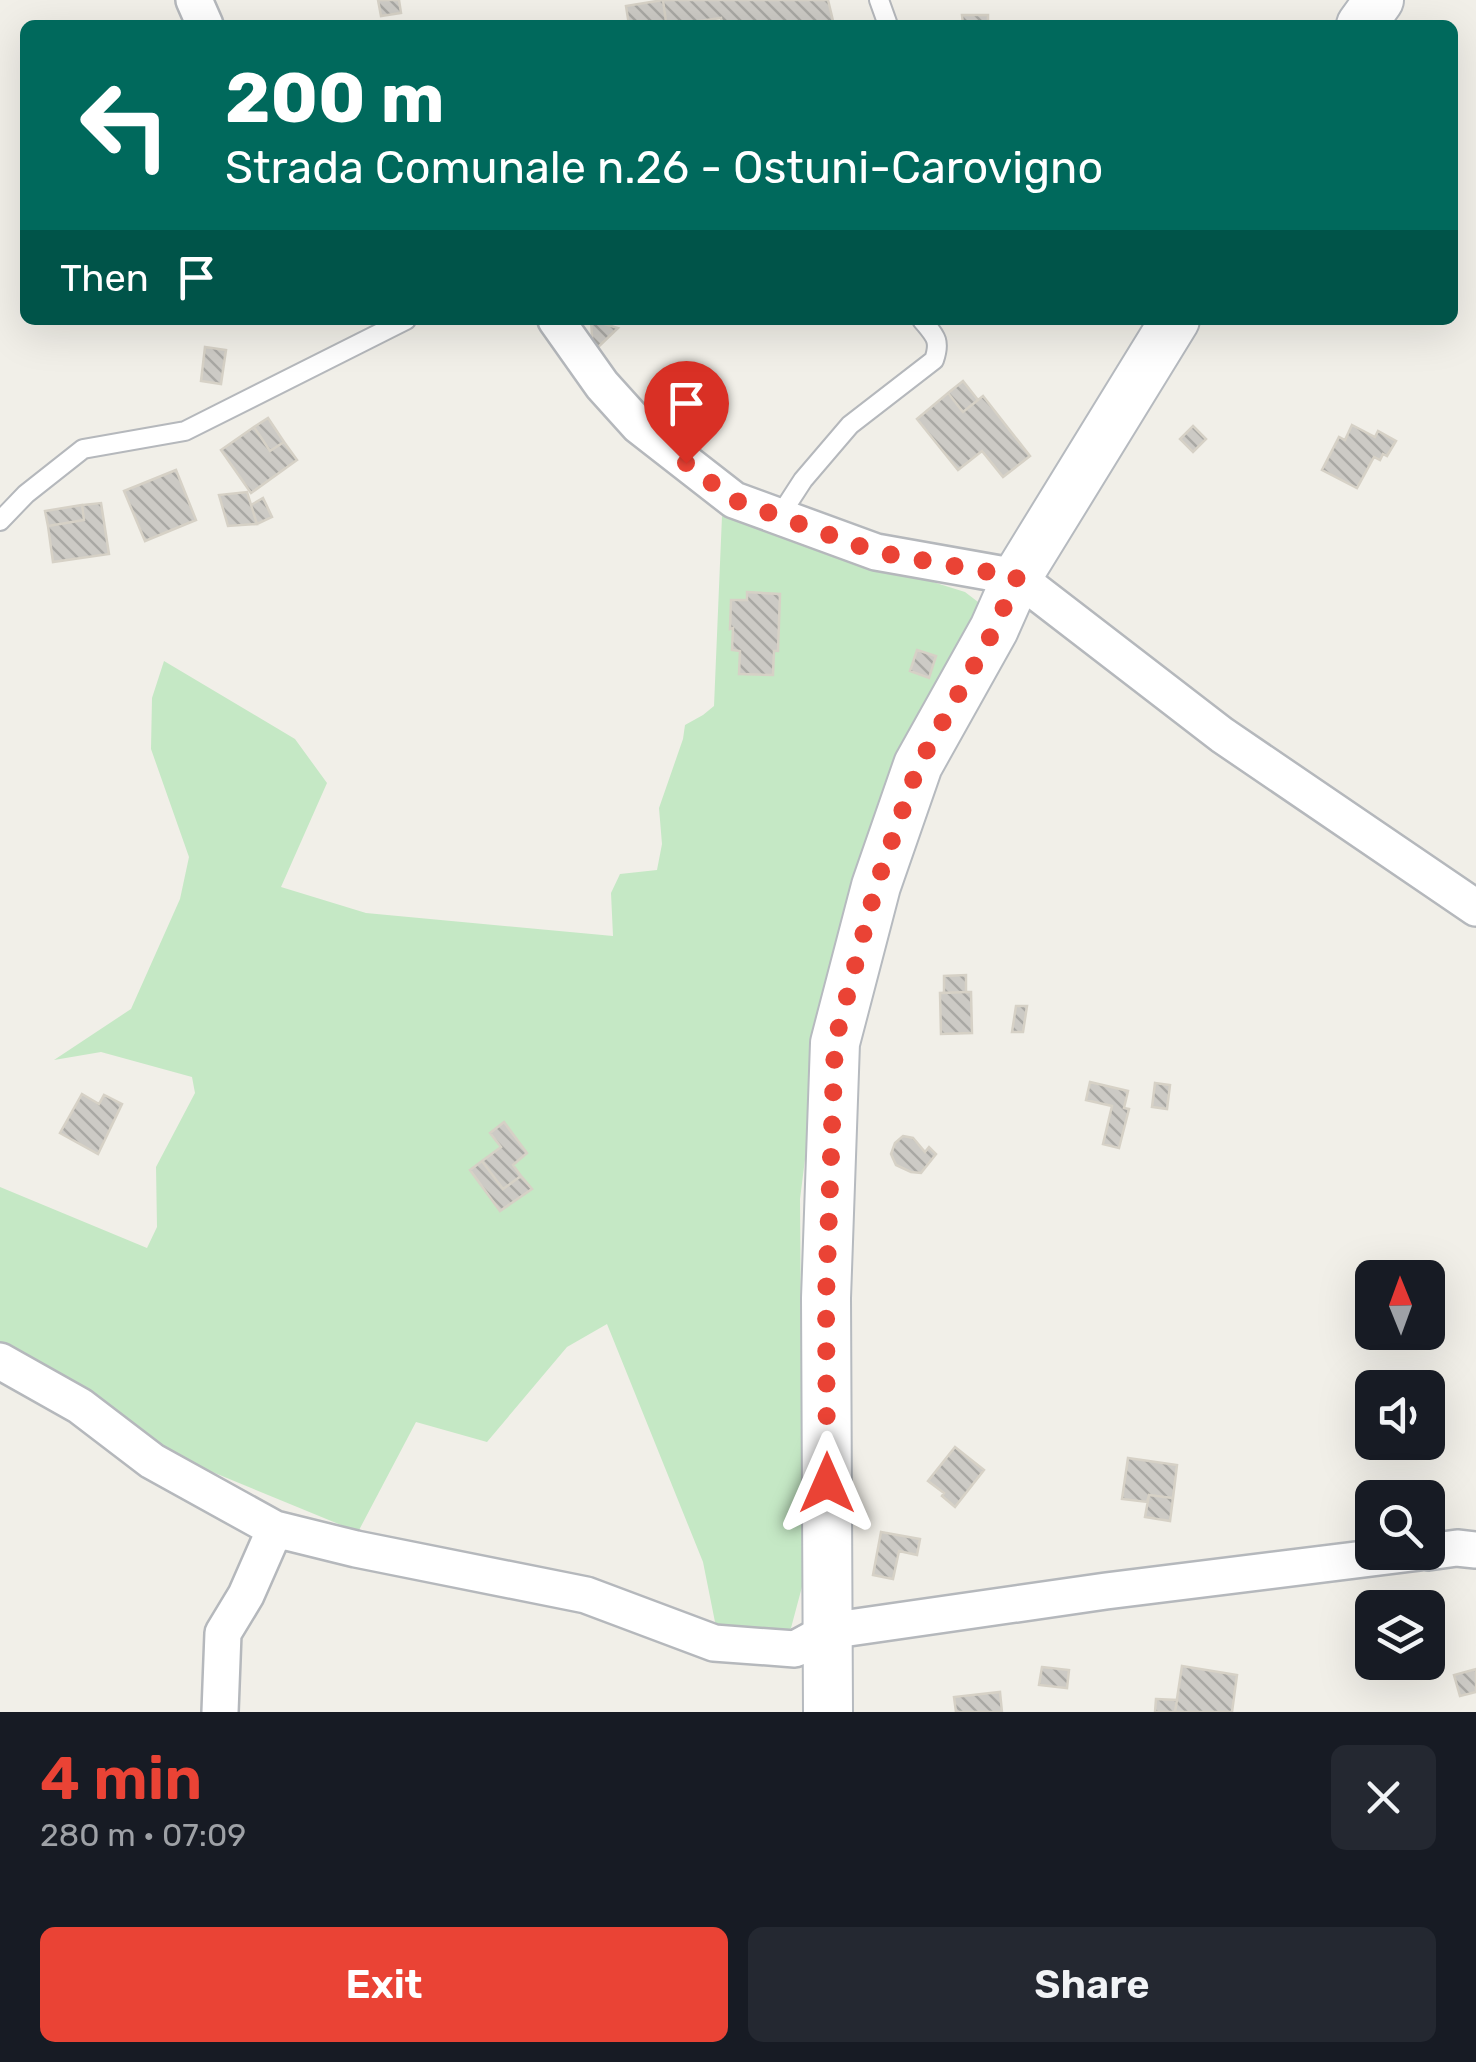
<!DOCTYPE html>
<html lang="en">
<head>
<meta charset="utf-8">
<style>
  :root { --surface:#171b24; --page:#242831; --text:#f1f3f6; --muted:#9ea1a6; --accent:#ea4335 }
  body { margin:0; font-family:Rubik,sans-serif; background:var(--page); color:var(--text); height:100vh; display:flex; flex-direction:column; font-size:38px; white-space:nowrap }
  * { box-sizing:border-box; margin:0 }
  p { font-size:32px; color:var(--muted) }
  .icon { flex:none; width:55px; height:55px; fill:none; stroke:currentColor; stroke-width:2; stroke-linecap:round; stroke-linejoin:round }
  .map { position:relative; height:1712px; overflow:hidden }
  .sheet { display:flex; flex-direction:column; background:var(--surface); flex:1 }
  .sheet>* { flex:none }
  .guide { position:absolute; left:20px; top:20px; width:1438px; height:305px; border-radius:15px; box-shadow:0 10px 40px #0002; background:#00695c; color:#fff; overflow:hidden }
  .needle { width:65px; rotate:359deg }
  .buttons { position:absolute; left:1355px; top:1260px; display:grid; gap:20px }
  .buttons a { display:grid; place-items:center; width:90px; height:90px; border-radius:15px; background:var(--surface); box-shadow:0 10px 40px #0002; font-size:50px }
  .pin { position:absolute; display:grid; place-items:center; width:85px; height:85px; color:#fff; margin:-102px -42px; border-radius:50% 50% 50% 0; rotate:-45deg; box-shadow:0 0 10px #0007 }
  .pin .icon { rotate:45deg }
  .me { position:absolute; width:110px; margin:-55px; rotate:0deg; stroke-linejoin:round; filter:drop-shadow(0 0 8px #0008) }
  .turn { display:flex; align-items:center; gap:35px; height:210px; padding:0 40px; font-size:45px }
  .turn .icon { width:130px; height:130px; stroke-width:2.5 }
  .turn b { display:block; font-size:70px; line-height:85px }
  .then { display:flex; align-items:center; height:95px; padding:0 40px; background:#0003; gap:20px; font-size:38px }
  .round { display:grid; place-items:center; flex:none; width:105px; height:105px; border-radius:15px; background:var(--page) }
  .summary { display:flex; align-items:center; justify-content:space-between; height:170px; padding:0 40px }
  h1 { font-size:60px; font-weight:600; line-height:75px; color:var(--accent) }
  .action { display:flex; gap:20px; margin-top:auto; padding:20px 40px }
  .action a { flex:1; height:115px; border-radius:15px; background:var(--accent); color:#fff; font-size:40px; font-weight:600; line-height:115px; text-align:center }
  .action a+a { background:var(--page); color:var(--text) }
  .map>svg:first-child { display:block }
  .grass { fill:#c5e8c5 }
  .building { fill:url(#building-back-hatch); stroke:#d6d1c6; stroke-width:2.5 }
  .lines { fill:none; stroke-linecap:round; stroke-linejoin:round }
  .lane-casing { stroke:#b5b8bc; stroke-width:22 }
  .street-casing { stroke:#b5b8bc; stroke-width:40 }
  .secondary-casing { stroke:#b6babf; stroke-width:52 }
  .lane { stroke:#fff; stroke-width:18 }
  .street { stroke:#fff; stroke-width:35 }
  .secondary { stroke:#fff; stroke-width:48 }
  .route { stroke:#ea4335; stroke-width:18; stroke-dasharray:0 32.4 }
</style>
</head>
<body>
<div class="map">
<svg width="1476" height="1712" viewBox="0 0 1476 1712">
  <defs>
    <pattern id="building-back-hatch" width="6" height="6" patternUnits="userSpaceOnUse" patternTransform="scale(2.5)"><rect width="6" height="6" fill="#cccac5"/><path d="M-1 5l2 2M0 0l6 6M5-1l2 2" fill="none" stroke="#a9a8a4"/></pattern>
  </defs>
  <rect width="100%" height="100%" fill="#f1efe8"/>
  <path class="grass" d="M722,516l243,76 17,13 -155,379 -27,215 3,384 -12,45 -6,6 -60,-1 -10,-11 -12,-60 -96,-238 -40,23 -80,95 -71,-20 -58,110 -199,-82 -96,-74 -63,-33v-156l147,61 10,-21 -1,-60 39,-74 -3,-16 -91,-25 -47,8 77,-51 49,-110 9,-42 -38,-108 1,-51 12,-37 131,78 32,44 -46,104 85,26 247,23 -2,-43 9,-19 37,-4 5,-26 -3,-36 24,-69 2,-14 18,-10 11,-9z"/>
  <path class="building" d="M378,0h21l2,13 -20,3z
    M663,0h165l6,25h-112l-1,-7 -29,4v3h-42l16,-3z
    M663,0l3,22 -37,3 -3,-19z
    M962,15h26v10h-25z
    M591,320l27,8 -25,24z
    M205,347l21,3 -5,34 -20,-3z
    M963,381l15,19 -15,12 -15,-19z
    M948,393l15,19 20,-16 47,60 -27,21 -21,-26 -24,19 -41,-51z
    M268,418l16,24 -14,9 -16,-24z
    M1352,425l23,12 3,-6 18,10 -9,15 -4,-2 -3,6 -6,-3 -17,31 -35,-18 17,-33 6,3z
    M1193,426l13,13 -13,13 -13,-13z
    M254,427l16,24 14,-9 13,18 -46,33 -30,-43z
    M176,470l20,50 -51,21 -21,-50z
    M247,492l10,32 -29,2 -9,-31z
    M263,498l9,19 -15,7 -6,-19z
    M101,503l8,51 -56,8 -5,-36 36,-6 -2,-15z
    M82,505l2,15 -36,6 -3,-15z
    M747,592l33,2 -2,57h-4l-1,24 -34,-1 1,-23 -8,-1 1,-22 -3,1 1,-29h16z
    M917,650l19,6 -7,22 -19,-7z
    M966,975v17l-22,1v-17z
    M966,992h5l1,41 -31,1 -1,-41z
    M1016,1006h11l-4,26h-11z
    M1090,1082l38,9 -4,17 5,1 -10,39 -16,-4 9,-38 -26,-6z
    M1155,1083l15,2 -3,24 -15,-2z
    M82,1094l17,10 5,-9 18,9 -24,50 -38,-21z
    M504,1122l23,31 -14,12 8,11 -18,13 -21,-28 19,-14 -11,-14z
    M903,1136l10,2 12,14 4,-5 7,7 -15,19 -10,-1 -15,-7 -5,-11 4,-11z
    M482,1161l21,28 18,-13 11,13 -32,22 -30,-41z
    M955,1447l29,23 -29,37 -13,-11 2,-3 -16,-12z
    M1128,1458l49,7 -4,33 -24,-3 -2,7 -25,-3z
    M1149,1495l24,3 -3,23 -25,-4z
    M881,1532l39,7 -3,16 -18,-4 -6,28 -20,-4z
    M1182,1666l55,9 -5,37h-57z
    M1042,1667l27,3 -2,18 -28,-3z
    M1476,1669v23l-16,4 -6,-21z
    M1000,1692l2,20h-46l-2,-15z
    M1156,1699l21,1 -2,12h-20z"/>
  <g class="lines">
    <defs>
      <path id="lane" d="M879,0l9,25
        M779,517l24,-37 47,-55 84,-65c7,-20 1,-24 -12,-40
        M0,521l26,-27 57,-45 102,-18 221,-111"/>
      <path id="street" d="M194,0l11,25
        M556,320l46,65 37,41 95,74 142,52 141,25 205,158 254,173
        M0,1361l80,45 72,55 123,68 81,20 230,46 128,48 81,6 33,-18 278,-40 314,-39
        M1428,1552l29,-4 19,2
        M220,1712l3,-79 23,-38 29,-66"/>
      <path id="secondary" d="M1361,25l18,-25
        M828,1712l-2,-414 9,-255 41,-157 42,-121 76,-136 23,-52 158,-257"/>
    </defs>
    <use href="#lane" class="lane-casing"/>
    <use href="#street" class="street-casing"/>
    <use href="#secondary" class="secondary-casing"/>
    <use href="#lane" class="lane"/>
    <use href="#street" class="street"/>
    <use href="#secondary" class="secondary"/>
  </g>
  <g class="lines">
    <path class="route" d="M686,463l48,37 142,52 141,25 -23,53 -76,136 -42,120 -41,156 -9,256 1,185"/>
  </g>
</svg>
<div class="buttons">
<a><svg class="needle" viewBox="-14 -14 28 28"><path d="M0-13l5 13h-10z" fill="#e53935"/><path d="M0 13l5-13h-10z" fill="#9ea1a6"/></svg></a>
<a><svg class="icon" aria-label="sound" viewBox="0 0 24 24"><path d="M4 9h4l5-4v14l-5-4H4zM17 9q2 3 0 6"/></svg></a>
<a><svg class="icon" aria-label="search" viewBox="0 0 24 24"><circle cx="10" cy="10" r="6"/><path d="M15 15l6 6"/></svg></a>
<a><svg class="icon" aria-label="layers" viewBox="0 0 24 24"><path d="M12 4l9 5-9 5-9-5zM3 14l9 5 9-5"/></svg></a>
</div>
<div class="pin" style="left:686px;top:463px;background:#d93025"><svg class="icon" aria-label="arrive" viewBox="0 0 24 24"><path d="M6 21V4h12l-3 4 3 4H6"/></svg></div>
<svg class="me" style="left:827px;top:1483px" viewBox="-20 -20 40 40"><path d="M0-17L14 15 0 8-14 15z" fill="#ea4335" stroke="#fff" stroke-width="4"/></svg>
<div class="guide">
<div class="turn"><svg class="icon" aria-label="left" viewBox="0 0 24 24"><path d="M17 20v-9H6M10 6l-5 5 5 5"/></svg><div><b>200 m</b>Strada Comunale n.26 - Ostuni-Carovigno</div></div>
<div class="then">Then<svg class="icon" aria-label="arrive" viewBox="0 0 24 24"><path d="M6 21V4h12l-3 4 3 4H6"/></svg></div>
</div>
</div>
<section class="sheet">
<div class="summary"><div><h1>4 min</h1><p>280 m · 07:09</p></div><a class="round"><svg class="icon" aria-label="close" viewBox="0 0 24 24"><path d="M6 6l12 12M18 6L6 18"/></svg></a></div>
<div class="action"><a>Exit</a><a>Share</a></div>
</section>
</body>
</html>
